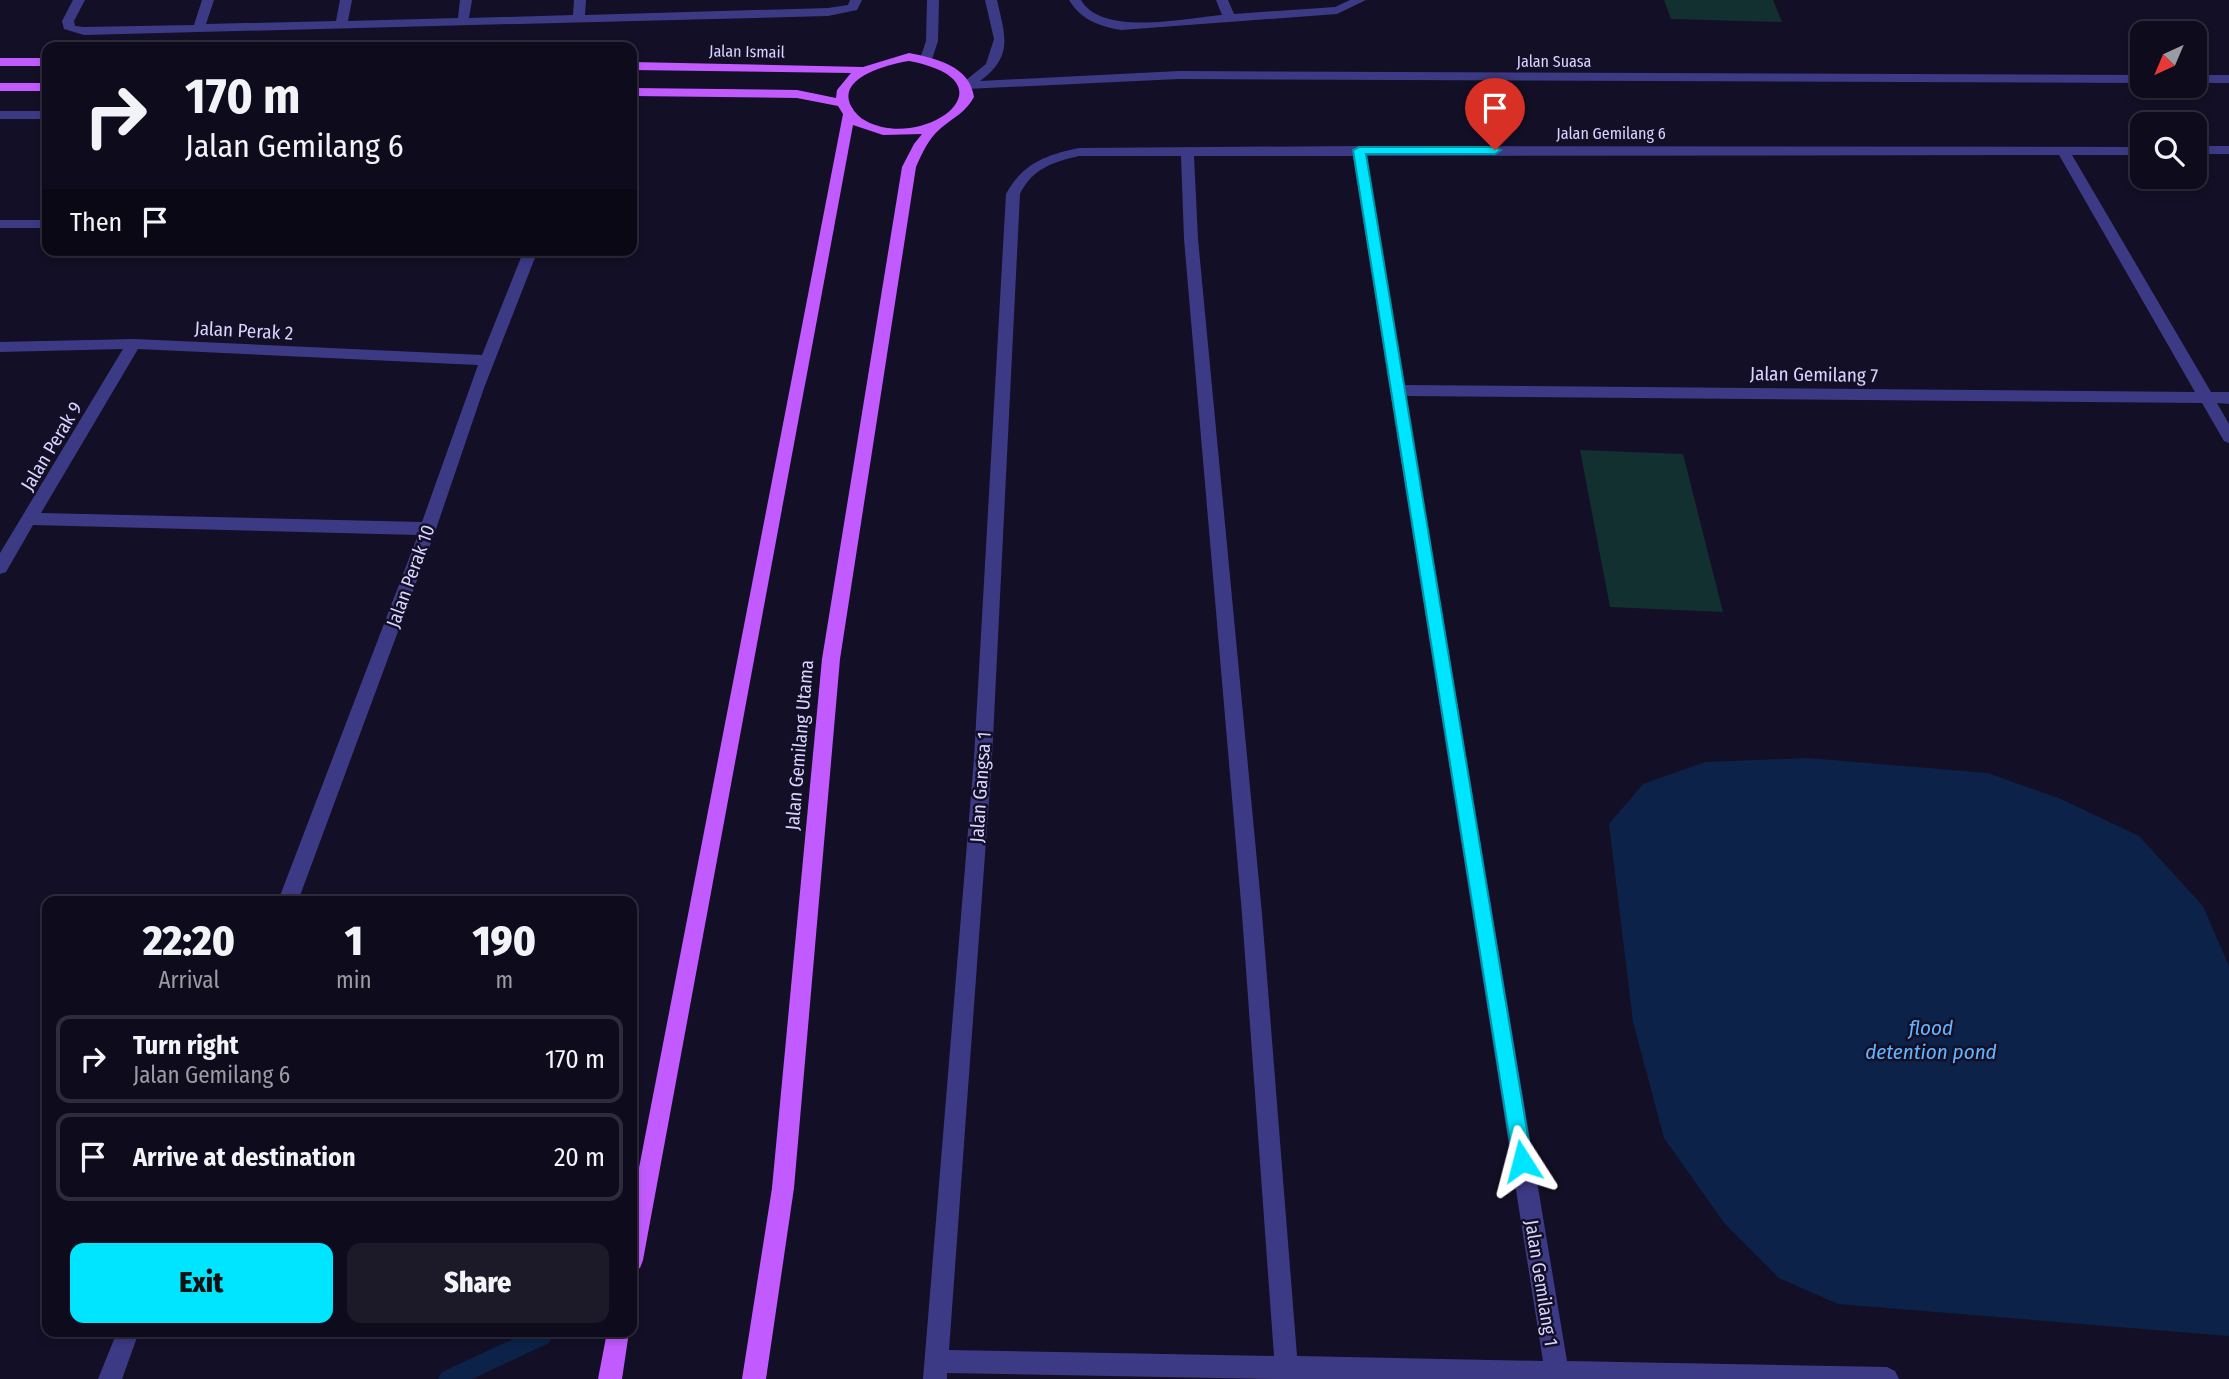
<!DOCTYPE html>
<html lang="en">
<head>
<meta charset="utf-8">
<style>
  :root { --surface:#0e0b1c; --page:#1c1929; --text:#f1f3f6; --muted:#9b9ba3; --line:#2e2b3b; --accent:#00e5ff }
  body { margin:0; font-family:"Fira Sans Condensed",sans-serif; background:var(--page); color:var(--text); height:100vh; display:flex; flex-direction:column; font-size:26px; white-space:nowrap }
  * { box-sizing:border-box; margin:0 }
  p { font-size:23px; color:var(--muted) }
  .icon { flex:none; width:38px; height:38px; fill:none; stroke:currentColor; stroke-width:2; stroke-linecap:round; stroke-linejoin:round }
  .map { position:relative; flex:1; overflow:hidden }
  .sheet { position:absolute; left:42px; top:896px; width:595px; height:441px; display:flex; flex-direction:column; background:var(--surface); border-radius:14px; box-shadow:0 4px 10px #0003,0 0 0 2px var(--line) }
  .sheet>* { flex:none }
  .top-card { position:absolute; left:42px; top:42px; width:595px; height:214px; border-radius:14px; box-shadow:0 4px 10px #0003,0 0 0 2px var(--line); background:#0e0b1c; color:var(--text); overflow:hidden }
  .needle { width:46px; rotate:224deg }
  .fabs { position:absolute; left:2130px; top:21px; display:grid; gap:14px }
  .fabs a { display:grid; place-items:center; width:77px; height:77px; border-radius:14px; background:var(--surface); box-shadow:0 4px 10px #0003,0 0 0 2px var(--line); font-size:35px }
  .pin { position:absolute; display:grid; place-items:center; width:60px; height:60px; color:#fff; margin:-72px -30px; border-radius:50% 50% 50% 0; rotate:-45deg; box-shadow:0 0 7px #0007 }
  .pin .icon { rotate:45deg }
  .me { position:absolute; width:77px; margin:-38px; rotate:351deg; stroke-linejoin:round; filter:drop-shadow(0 0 5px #0008) }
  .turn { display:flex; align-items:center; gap:24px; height:147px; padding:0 28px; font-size:32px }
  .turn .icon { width:91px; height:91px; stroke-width:2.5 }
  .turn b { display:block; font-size:49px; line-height:60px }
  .then { display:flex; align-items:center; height:66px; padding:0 28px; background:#0003; gap:14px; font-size:26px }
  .eta { display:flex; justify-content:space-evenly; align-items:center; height:119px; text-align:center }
  .eta b { font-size:42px; font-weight:800; line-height:49px }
  .action { display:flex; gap:14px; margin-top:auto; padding:14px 28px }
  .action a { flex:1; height:80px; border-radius:14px; background:var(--accent); color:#111; font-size:28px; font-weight:800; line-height:80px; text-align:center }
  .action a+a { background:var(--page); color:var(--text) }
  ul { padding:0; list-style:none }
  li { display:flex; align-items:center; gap:21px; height:88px; margin:0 14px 10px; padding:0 14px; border:4px solid var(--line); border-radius:14px }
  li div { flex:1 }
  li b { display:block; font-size:26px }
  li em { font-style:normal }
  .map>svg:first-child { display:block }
  .green { fill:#12302f }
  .water { fill:#0c2248 }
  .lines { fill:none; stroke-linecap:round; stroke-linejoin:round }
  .stream { fill:#0c2248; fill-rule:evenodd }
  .minor { fill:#3d3a85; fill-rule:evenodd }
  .major { fill:#c25bff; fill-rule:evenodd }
  .route { fill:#00e5ff; stroke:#0095a6; stroke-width:2 }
  .labels { text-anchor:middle; stroke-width:5; stroke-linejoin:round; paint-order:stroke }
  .far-street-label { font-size:16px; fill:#d9d4ff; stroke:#130f26 }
  .street-label { font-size:19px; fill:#d9d4ff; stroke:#130f26 }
  .water-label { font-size:21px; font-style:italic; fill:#62b6ff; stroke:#130f26 }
</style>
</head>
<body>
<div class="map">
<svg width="2229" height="1379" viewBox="0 0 2229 1379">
  <rect width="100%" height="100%" fill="#130f26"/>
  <path class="green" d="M1664,0h109l9,22 -111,-3z
    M1580,450l103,4 40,158 -113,-5z"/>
  <path class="water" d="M1808,758l180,15 73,26 78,37 64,70 26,60v370l-391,-32 -59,-26 -54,-54 -61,-86 -31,-116 -24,-198 34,-40 62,-22z"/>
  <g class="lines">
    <path class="stream" d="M528,1332h23l1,4 -3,7 -77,36h-34l4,-7z"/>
    <path class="minor" d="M73,0h12l-11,21 1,5 9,1 110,-2 8,-25h12l-8,24 130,-3 4,-21h12l-4,21 110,-3 2,-18h12l-3,18 104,-3 1,-15h12l-1,15 243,-7 20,-3 2,-5h12l-5,10 -29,6 -744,19 -20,-6 -2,-8z
      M927,0h12l-1,41 -6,18 -6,4 -6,-4 6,-18z
      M985,0h12c8,36 17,56 -17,81l199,-10 963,4v8l-963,-4 -213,10 -6,-4 26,-21 8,-25z
      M1069,0h12c21,37 105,18 141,15l-6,-15h12l6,14 101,-7 15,-7h16l-29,14 -216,16c-22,-4 -40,-10 -52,-30z
      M2194,75h35v8h-35z
      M0,111h47v8h-47z
      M1359,146l783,1v8h-70l139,237h18v12l-12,-1 12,21v19l-5,-2 -22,-38 -796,-7 161,965 320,6 8,4 4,8h-626l-326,-6v6h-24l51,-621 32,-564c17,-31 40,-39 73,-46zM2059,155l136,237 -791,-7 -38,-229zM1079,156h102l3,83 58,675 32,442 -325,-6 43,-592 28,-564c12,-25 33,-32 59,-38zM1194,156h159l190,1205 -246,-5 -35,-442 -64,-675z
      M2194,146h35v8h-35z
      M0,220h47v8h-47z
      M524,250h14l-54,138 -48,141 -138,372h-20l140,-366 -385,-10 -27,47 -6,2v-21l123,-204 -123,3v-10l134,-3 348,16zM138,349l340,16 -56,157 -381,-9z
      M117,1332h22l-17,47h-24z"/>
    <path class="major" d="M909,53c26,5 61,13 65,44 -9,16 -20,20 -33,31 -12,10 -19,25 -25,39l-76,492 -46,529 -28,191h-24l30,-191 50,-529 80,-492 12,-23 8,-10 -39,1 -30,-10 -210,1135 -3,8 -8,3v-67l211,-1090 -5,-8 -41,-8 -165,-2v-8l165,2 39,8 1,-8 14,-17 -219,-3v-8l231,5zM909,61c110,21 14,91 -43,60 -6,-3 -11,-8 -15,-15 -15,-29 39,-42 58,-45z
      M0,58h47v8h-47z
      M0,83h47v8h-47z
      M607,1332h22l-7,47h-24z"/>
  </g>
  <path class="route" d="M1359,147h136l6,3 -6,4h-129l166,1007 -3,7 -7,3 -6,-3 -3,-7 -160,-1011z"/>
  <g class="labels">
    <g class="far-street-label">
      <text transform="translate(747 51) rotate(1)" y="6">Jalan Ismail</text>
      <text x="1554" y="67">Jalan Suasa</text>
      <text x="1611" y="139">Jalan Gemilang 6</text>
    </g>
    <g class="street-label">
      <text transform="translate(244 330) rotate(3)" y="7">Jalan Perak 2</text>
      <text transform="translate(1814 374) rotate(1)" y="7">Jalan Gemilang 7</text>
      <text transform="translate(51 446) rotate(-59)" y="7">Jalan Perak 9</text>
      <text transform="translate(410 576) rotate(-70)" y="7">Jalan Perak 10</text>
      <text transform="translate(799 745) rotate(-85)" y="7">Jalan Gemilang Utama</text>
      <text transform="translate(980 787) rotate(-86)" y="7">Jalan Gangsa 1</text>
      <text transform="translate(1542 1283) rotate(81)" y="7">Jalan Gemilang 1</text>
    </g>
    <g class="water-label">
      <text x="1931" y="1035">flood<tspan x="1931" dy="24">detention pond</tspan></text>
    </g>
  </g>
</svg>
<div class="fabs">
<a><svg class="needle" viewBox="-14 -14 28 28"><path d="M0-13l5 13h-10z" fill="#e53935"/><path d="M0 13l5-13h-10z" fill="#9b9ba3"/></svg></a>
<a><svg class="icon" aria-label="search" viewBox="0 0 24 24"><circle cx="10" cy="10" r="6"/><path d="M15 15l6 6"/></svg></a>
</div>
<div class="pin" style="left:1495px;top:150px;background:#d93025"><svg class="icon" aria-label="arrive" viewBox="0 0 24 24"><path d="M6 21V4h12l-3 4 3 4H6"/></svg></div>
<svg class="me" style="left:1522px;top:1161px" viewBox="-20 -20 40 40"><path d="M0-17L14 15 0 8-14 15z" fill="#00e5ff" stroke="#fff" stroke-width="4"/></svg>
<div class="top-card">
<div class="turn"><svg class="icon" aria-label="right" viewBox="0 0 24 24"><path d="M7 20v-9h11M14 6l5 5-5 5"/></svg><div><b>170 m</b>Jalan Gemilang 6</div></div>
<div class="then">Then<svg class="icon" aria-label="arrive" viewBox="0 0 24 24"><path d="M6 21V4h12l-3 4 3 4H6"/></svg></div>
</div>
<section class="sheet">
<div class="eta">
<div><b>22:20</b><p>Arrival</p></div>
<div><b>1</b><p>min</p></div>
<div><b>190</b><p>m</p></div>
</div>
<ul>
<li><svg class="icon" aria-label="right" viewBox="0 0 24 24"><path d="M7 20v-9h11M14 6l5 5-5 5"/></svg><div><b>Turn right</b><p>Jalan Gemilang 6</p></div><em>170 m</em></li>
<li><svg class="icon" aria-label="arrive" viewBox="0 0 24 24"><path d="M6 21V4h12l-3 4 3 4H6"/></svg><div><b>Arrive at destination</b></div><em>20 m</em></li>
</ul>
<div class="action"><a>Exit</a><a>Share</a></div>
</section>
</div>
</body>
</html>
